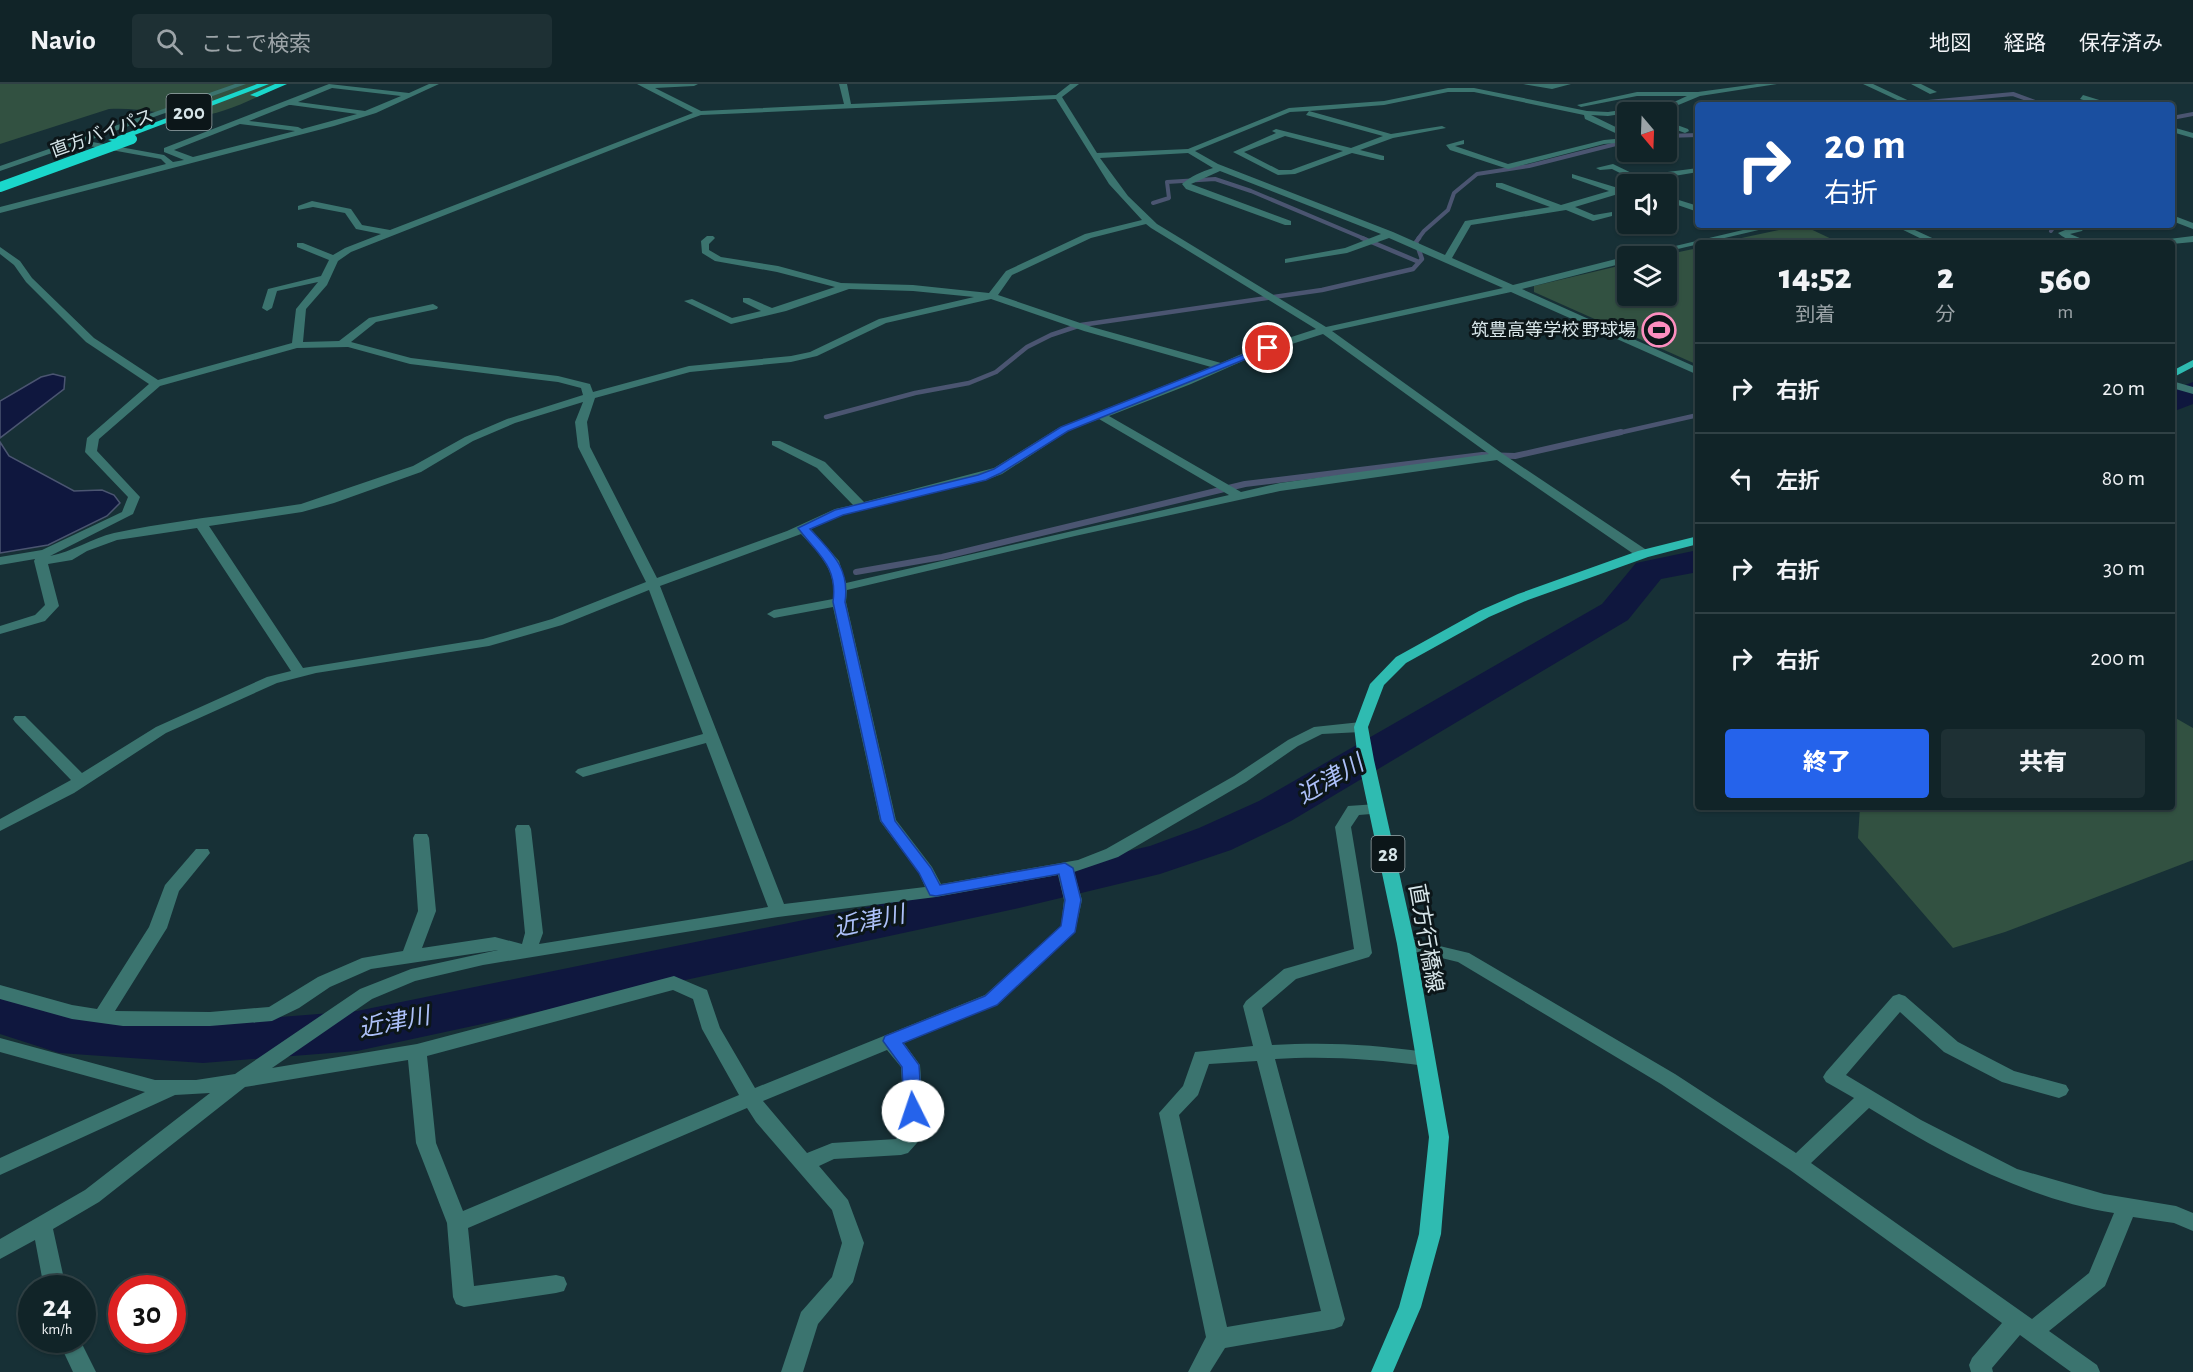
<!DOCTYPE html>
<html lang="ja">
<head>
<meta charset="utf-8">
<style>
  :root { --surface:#112428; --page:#1e3034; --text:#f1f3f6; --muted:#9ca4a8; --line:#304145; --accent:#2563eb }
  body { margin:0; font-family:"Alegreya Sans","Noto Sans JP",sans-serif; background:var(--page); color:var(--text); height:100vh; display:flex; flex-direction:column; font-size:22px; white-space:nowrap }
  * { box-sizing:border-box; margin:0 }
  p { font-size:20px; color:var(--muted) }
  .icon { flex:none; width:33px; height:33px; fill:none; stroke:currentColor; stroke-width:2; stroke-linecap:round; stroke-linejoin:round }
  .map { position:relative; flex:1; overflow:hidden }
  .drawer { position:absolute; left:1695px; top:156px; width:480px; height:570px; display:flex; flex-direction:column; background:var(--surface); border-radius:6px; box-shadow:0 2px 4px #0004,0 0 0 2px var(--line) }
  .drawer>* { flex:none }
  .hud { position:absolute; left:1695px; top:18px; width:480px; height:126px; border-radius:6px; box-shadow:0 2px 4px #0004,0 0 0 2px var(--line); background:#1a4fa0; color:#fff; overflow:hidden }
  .needle { width:39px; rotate:161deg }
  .controls { position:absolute; left:1617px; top:18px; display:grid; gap:12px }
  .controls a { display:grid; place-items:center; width:60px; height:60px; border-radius:6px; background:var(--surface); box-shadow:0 2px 4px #0004,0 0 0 2px var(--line); font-size:30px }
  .speed { position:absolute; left:18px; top:1191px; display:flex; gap:12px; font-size:30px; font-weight:700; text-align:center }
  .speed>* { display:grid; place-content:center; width:78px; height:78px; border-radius:50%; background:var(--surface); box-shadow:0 2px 4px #0004,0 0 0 2px var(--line); line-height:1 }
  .speed small { font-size:15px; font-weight:400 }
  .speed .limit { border:9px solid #d22; background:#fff; color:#111 }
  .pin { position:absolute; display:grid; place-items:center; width:51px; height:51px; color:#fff; margin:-26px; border:3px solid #fff; border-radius:50%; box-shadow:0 2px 6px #0007 }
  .me { position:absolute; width:66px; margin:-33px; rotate:356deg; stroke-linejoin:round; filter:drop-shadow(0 0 4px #0008) }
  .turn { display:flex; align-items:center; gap:21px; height:126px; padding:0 30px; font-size:27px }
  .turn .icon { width:78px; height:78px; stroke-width:2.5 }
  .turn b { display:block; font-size:42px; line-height:51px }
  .eta { display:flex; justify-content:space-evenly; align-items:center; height:102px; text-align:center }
  .eta b { font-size:36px; font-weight:800; line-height:42px }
  .button { display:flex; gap:12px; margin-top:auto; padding:12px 30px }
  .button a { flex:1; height:69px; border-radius:6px; background:var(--accent); color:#fff; font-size:24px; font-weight:800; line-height:69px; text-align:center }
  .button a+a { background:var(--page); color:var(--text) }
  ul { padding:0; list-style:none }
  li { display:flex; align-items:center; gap:18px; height:90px; padding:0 30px; border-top:2px solid var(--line) }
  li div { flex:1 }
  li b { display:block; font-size:22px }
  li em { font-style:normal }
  header { display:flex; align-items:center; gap:36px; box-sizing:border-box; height:84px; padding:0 30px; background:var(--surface); border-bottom:2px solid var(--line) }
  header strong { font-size:28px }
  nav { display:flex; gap:33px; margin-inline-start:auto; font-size:21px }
  .search { width:420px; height:54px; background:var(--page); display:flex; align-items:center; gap:15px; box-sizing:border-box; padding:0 21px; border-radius:6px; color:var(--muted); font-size:22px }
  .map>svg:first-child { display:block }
  .green { fill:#325141 }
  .water { fill:#0f173e; stroke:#4b5571; stroke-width:1.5 }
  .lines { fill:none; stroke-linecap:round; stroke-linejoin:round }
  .stream-far2 { stroke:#4b5571; stroke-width:4 }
  .stream-far1 { stroke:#4b5571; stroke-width:4.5 }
  .stream { stroke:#4b5571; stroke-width:6 }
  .river { fill:#0f173e; fill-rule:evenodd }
  .minor { fill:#3b746f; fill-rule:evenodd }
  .major { fill:#2fbbb1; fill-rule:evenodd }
  .highway { fill:#1ad7cb; fill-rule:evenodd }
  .highway-bridge { stroke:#1ad7cb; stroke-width:10 }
  .route { fill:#2563eb; stroke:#184099; stroke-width:1.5 }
  .labels { text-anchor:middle; stroke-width:6; stroke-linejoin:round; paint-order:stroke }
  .far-street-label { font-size:18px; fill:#d7e5e9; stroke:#0c1619 }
  .far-poi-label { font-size:18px; fill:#d7e5e9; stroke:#0c1619; text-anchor:end }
  .shield { fill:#0c1619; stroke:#9aa7ab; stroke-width:1.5 }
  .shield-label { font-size:21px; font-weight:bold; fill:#d7e5e9 }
  .street-label { font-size:22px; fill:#d7e5e9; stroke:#0c1619 }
  .water-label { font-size:24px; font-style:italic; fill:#adc0f9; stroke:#0c1619 }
</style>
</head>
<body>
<header>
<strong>Navio</strong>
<div class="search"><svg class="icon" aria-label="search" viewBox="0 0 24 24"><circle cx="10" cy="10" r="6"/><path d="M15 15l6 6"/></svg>ここで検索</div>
<nav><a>地図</a><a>経路</a><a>保存済み</a></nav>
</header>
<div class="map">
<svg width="2193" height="1288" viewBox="0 0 2193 1288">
  <rect width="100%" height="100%" fill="#173036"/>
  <path class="green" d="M0,0h284c-25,12 -64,33 -91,32 -29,-1 -55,-9 -84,-7l-109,35z
    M1802,141l38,18h-122z
    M1698,164v117l-164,-73v-6l93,-22 1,32h38v-40h-6z
    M2172,632l21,12v132l-188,72 -52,16 -95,-110 2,-31h312z"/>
  <path class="water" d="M53,290l12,3 -1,12 -64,49v-37l41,-24z
    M0,358l9,14 65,35 28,-1 12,5 6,8 -13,13 -59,29 -48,8z"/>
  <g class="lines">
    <path class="stream-far2" d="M1896,21l117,-11 30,11
      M2172,34l21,-4
      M1666,52l32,-1
      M1153,119l16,-5 -2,-16 48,-3 36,12 114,48
      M2051,147l4,-6
      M1418,155l6,-8 24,-21 6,-17 23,-19 52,-8 95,-24"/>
    <path class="stream-far1" d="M1362,154l57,24
      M826,333l89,-24 54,-10 27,-11 31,-25 24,-12 30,-10 241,-35 91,-21 9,-10 -6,-17 3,-4
      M1614,350l84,-19"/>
    <path class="stream" d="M856,488l86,-15 303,-73 237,-29 33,1 106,-24"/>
    <path class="river" d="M2193,298v22l-21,8v-22z
      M1698,466v22l-37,7 -33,41 -337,201 -60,29 -71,24 -141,34 -662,143 -154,12 -144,-10 -59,-19v-38l59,17 144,10 154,-12 662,-135 131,-30 49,-18 60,-27 343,-197 34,-41z"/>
    <path class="minor" d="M235,0h11l-159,57 77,14 9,7 11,-2 -20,-8v-4l165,-64 80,9 20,-9h10l-63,29 -42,13 -334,87v-6l166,-43 -5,-5 -83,-15 -78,27v-5zM332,4l69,8 -36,15 -67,-9zM289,21h2l66,9 -55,15 -4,-2 -49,-6zM240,40l55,7 -102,26 -19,-7z
      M637,0h61l-4,2 -39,2 46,23 143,-7 -5,-20h8l4,20 205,-9 14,-11h9l-17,13 35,56 91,-4 101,-41 95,-7 64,-13h26l113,23 21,1 66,-10 13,-6h-50l-56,11 -4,-2 60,-13h61l59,-8h20l-77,12 -24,10 -68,10 -17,-1 37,18v9l-24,2 -96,25 -58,-19 -4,-5 18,-5v4l-9,2 53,18 96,-24 22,-2 -41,-19 -1,-4 -110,-23h-26l-64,13 -75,6 82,23 51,-8 4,2 -53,10 -33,12 24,6v4h-3l-29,-7 -57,21 -17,1 -45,-23 43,-19 -4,-2 4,-2 75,19 32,-12 -77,-21 3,-4 -19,1 -95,39 23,13 175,68 52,23 20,-34 85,-14 -54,-20v-4h6l59,22 48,-14 -37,-13v-4l46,14 10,-2v5l-53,16 19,8 18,-3v4l-19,5 -27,-11 -95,15 -19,33 61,27 115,-29h1l-1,6 -106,27 176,79v7l-187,-83 -179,39 171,123 145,97 1,3 -1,3h-10l-141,-97 -217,31 -205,45 -228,54 -1,12 50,218 36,47 9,17 137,-24 28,-11 128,-73 54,-36 26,-13 47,-5 7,5 -7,5 -39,2 -24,12 -52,36 -128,75 -44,15 8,28 -7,32 -78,73 -93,38 16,22 5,69 -17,19 -7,2 -67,4 -15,7 29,34 16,43 -11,39 -35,42 -15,48h-22l20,-60 31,-35 10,-34 -10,-33 -76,-88 -9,-14 -279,120 6,58 82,-11 8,2 3,7 -3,7 -8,2 -92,14 -8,-3 -3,-7 -6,-74 -31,-80 -8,-83 -163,27 -146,115 -46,27 13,59h-22l-9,-48 -35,19v-20l85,-49 125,-97 -35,2 -175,80v-17l145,-66 -145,-40v-14l155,42h41l39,-6 125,-85 51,-20 87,-19 -127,19 -41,18 -31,21 -27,13 -62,5h-87l-51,-7 -72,-20v-14l72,20 25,4 52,-82 16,-42 31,-36h12l2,4 -31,38 -12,37 -52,83 95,1 59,-5 49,-30 44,-19 41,-7 15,-40 -5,-73 2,-4h12l2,4 7,73 -14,37 73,-11 27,7 3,-11 -10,-104 2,-4h12l2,4 12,104 -4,11 229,-37 -62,-164 -123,34 -8,-5 3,-3 125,-35 -54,-144 -87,35 -73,21 -173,27 -39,10 -111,50 -92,60 -74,38v-12l71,-39 -56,-58 -2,-3 2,-3h10l57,57 74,-46 111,-50 24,-6 -94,-143 -80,12 -30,11 -15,9 -24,4 11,42 -14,15 -45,13v-8l35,-11 10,-10 -11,-44 1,-2 -35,6v-8l42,-7 80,-38 6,-15 -43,-45 2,-14 62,-54 -63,-42 -60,-60 -12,-17 -14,-11v-7l20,14 12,17 62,60 64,42 134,-37 4,-34 22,-27 -41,9 -5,17 -5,3 -5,-3 6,-19 53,-13 8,-16 -32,-13v-4h6l30,12 12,-7 36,-14 -25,-5 -11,-16 -32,-6 -15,3v-4l14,-5 39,8 11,16 28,5 303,-117zM1056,15l53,85 33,36 -57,14 -79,37 -17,22 -76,-8 -72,-2 -63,-17 -57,-9 -12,-7v-6l6,-6 -2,-2h-6l-6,5 1,12 13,8 62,11 58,15 -63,21 -23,-10h-6v4l18,9 -29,7 -40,-19 -8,2 47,23 55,-13 63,-22 64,2 61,6 -95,22 -69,33 -19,4 -102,10 -96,26 -3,-8 -32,-8 -147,-18 -60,-16 25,-20 61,-13 1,-2 -5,-3 -64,14 -30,23 -36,1 3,-33 21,-24 11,-24 13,-9 339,-133 11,-4zM1285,52l58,15 -52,19h-12l-35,-18zM1188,69l25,15c-12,4 -22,8 -31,16l4,5 99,36h6v-4l-100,-37 29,-13 161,63 -36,14 -60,11v4l62,-10 42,-15 114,50 -177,39 -169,-103 -29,-28 -28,-38zM1146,140l5,4 165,101 -70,23 -25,11 -129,-36 -94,-32 14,-20 79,-37zM991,215l93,32 127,36 -151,60 -66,41 -130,34 -39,-40 -45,-21h-8v4l45,23 36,37 -18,4 -48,22 -130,47 -67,-131 -3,-25 8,-24 95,-26 101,-10 26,-6 69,-33zM1323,250l166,120 -209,29 -39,9 -132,-76 82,-32 63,-28zM348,263l62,17 148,18 23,6 2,7 -76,24 -42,18 -52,29 -112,38c-62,10 -125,16 -187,29 -22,5 -42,19 -64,23l83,-42 7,-17 -43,-46 2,-12 61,-53 137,-38zM583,318l-8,20 3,25 68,135 -94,37 -69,20 -180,29 -94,-142 93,-14 32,-9 87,-31 52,-31 42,-18zM1099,335l130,76 -383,88 -7,-22 -28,-32 32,-14 143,-35 16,-6 66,-43zM801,450c18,19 36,37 32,65l-59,11 -7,4 7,4 59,-11 47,214 39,52 6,14 -141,17 -124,-318zM1058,791l6,25 -3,26 -76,69 -230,93 -35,-60 -13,-38 -33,-14 -257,68 -145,24 100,-69 43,-18 68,-16 295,-48 158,-20zM673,906l20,9 9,30 37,66 -276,116 -27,-68 -9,-87zM887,966l14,17 4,64 -9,8 -64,4 -25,10 -44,-52z
      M1523,0h48l-19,5z
      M1863,0h10l45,21h-10z
      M1911,0h10l16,8 -7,2z
      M2083,11l26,8 1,2h-11l-19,-6z
      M1666,37l22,8 1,2 -4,2 -19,-7z
      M2172,43l21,6v5l-21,-6z
      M1613,80l31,15 16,-6 38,-5v4l-36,6 -18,6h-11l3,-3 -24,-12 -12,1 -4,-2z
      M1666,112l32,10v6l-32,-11z
      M2172,131l21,8v6l-21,-8z
      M1764,141h16l-132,31h-15z
      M1893,141h11l39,18h-13z
      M2077,141h9l-4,6 -12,3 22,9c-13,0 -24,-1 -34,-10z
      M2193,152v6l-21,2 -16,-1 5,-3z
      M2172,297l21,6v7l-21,-6z
      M1377,720l8,5 -2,4 -24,2 -8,12 21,126 -3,4 -73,22 -34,29 10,37c54,-3 99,-1 153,7l7,2 2,5 -2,5 -7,2c-52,-7 -97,-10 -150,-7l70,260 -3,7 -8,3 -109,19 -15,24h-22l18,-35 -47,-224 24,-27 12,-34 58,-6 -10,-40 3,-5 38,-32 70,-20 -19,-122 13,-21zM1257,977l64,250 -94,16 -48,-212 19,-20 11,-31z
      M1406,854l63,15 206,121 121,79 58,-55 -28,-16 -3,-5 3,-5 67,-76 6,-2 6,2 53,46 56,29 52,14 3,5 -3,5 -7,3 -57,-16 -58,-30 -44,-40 -54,63 75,45 96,49 87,25 72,12 17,7v18l-19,-8 -41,-6 -28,69 -56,45 48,34 3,7h-29l-51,-37 -28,33 1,4h-22l-2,-7 3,-7 30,-35 -212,-153 -129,-86 -203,-122 -58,-14 -3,-4 3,-4zM1869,1024c74,46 158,91 245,105l-25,60 -57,46 -221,-156z
      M58,1256h22l16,32h-23z"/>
    <path class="major" d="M2193,276v7l-21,11v-7z
      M1698,452v8l-50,13 -120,43 -39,17 -83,46 -22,22 -16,42 6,33 41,184 34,193 -8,97 -20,73 -28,65h-22l28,-65 20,-73 10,-97 -32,-193 -39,-184 -4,-33 16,-43 26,-27 83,-46 39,-17 120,-43z"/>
    <path class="highway" d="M257,0h12l-153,58 -8,-2z
      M275,0h12l-30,13 -7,-2z"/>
    <path class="highway-bridge" d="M0,103l132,-48"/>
  </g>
  <path class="route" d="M1265,262l8,2 -205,83 -67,42 -15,7 -143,35 -33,14c22,24 40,39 35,73l50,219 36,47 9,17 125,-22 8,5 8,32 -6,32 -78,73 -94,38 16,22 3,46 -2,5 -7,2 -6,-2 -3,-5 -2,-44 -19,-26 2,-5 100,-40 76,-70 4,-26 -6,-26 -123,22 -6,-1 -11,-22 -38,-52 -48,-219c5,-37 -16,-48 -35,-74l37,-18 143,-35 16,-6 67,-42z"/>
  <defs>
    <symbol id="stadium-ring" viewBox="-11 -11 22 22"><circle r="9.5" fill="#0c1619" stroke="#fd8ebf" stroke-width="1.5"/><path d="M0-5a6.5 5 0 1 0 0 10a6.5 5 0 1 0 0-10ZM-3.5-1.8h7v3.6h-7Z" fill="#fd8ebf"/></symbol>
  </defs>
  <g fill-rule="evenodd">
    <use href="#stadium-ring" x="1640" y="227" width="38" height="38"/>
  </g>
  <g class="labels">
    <g class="far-street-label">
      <text transform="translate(102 49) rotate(-20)" y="6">直方バイパス</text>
    </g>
    <g class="far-poi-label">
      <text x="1636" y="252">筑豊高等学校 野球場</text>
    </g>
    <g class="shield">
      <rect x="166.5" y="10" width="45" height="36" rx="4.5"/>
      <rect x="1371.5" y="752" width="33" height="36" rx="4.5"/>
    </g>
    <g class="shield-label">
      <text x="189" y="35">200</text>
      <text x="1388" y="777">28</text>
    </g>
    <g class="street-label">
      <text transform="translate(1427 854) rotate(80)" y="8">直方行橋線</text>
    </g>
    <g class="water-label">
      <text transform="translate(1330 695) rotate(-30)" y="8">近津川</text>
      <text transform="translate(869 837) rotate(-12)" y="8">近津川</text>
      <text transform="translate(394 938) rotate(-11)" y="8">近津川</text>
    </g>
  </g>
</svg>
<div class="controls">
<a><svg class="needle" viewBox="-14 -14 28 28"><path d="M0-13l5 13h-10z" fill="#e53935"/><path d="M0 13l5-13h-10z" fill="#9ca4a8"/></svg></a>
<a><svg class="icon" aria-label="sound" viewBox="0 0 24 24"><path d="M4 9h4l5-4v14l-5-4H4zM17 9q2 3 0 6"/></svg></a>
<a><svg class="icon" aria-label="layers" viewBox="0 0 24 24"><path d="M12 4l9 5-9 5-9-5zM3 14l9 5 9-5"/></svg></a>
</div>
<div class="speed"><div>24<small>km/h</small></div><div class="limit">30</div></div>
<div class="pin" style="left:1268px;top:264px;background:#d93025"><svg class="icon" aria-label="arrive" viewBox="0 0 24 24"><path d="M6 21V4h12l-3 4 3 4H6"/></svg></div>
<svg class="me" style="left:913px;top:1027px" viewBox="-20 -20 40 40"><circle r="19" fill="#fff"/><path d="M0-13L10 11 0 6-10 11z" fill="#2563eb"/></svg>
<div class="hud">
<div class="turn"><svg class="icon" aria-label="right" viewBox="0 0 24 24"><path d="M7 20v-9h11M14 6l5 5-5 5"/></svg><div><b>20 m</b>右折</div></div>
</div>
<section class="drawer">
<div class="eta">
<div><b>14:52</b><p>到着</p></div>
<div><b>2</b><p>分</p></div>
<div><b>560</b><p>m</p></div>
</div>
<ul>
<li><svg class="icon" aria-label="right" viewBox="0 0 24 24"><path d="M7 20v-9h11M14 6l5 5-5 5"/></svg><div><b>右折</b></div><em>20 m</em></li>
<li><svg class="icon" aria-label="left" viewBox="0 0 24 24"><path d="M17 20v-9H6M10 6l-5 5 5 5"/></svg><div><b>左折</b></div><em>80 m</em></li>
<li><svg class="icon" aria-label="right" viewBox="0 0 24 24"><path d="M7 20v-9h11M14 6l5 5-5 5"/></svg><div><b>右折</b></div><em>30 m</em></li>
<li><svg class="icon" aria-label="right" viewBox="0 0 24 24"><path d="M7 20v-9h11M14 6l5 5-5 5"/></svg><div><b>右折</b></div><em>200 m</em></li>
</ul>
<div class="button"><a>終了</a><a>共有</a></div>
</section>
</div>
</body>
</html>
